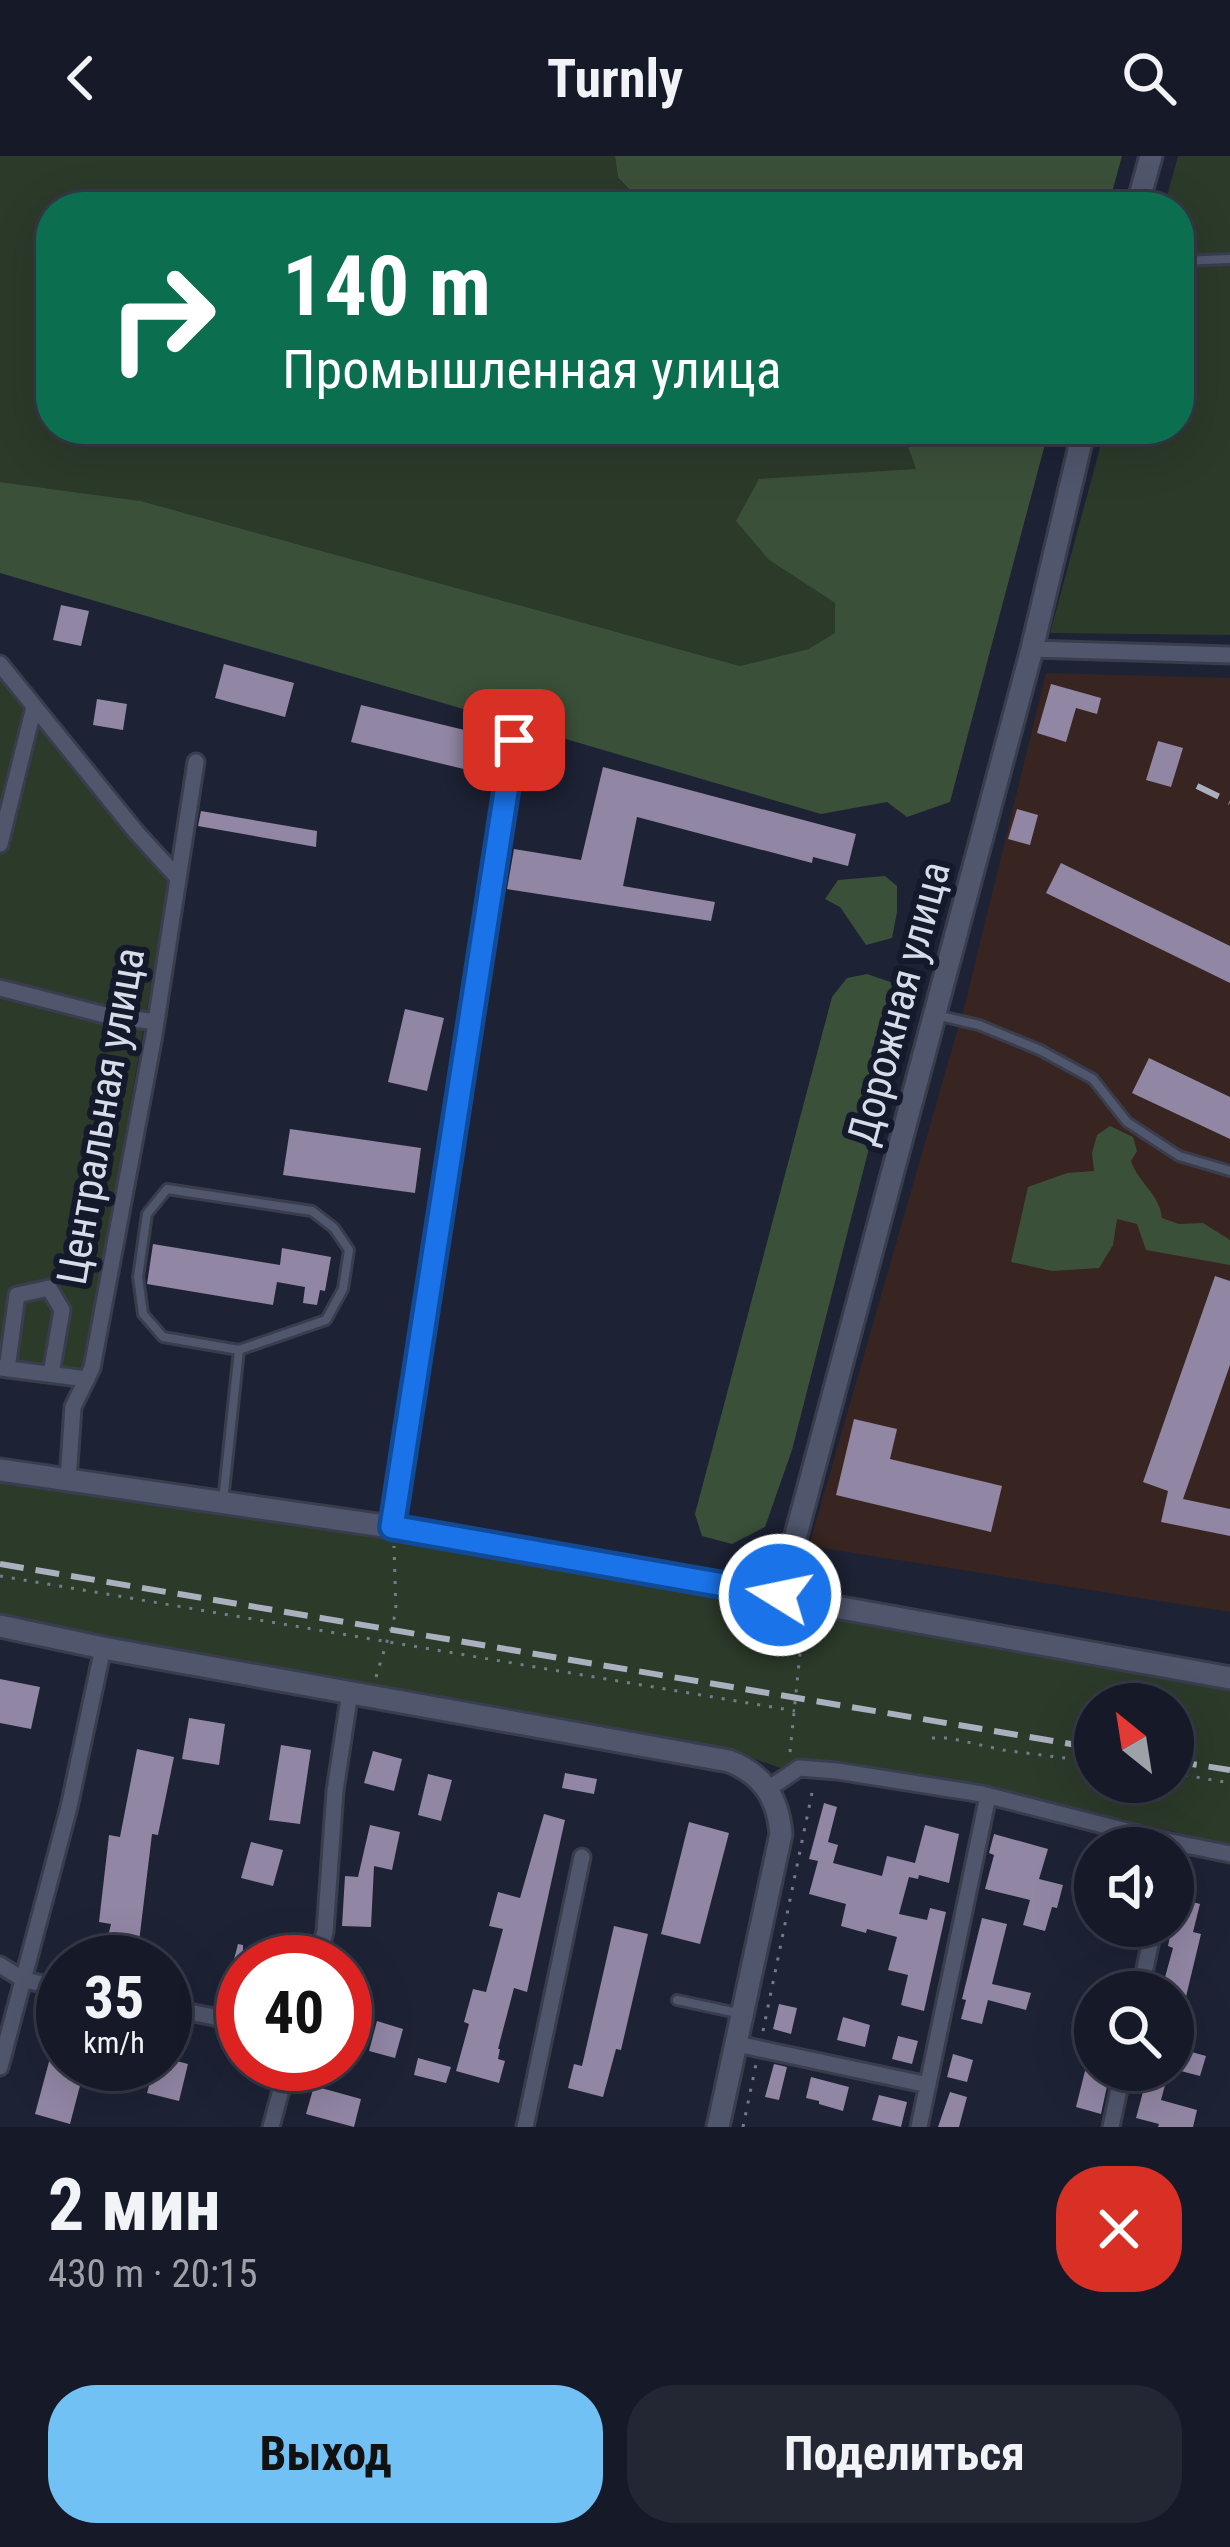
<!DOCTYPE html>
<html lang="ru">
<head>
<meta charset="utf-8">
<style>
  :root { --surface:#161a28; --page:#232734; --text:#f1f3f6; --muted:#9ea1a8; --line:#353845; --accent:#71c1f4 }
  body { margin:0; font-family:"Roboto Condensed",sans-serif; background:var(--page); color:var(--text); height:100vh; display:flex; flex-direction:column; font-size:45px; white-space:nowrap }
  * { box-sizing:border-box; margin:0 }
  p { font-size:39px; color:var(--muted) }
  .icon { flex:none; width:66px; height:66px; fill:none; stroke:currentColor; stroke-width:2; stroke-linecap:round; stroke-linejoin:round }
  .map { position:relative; height:1971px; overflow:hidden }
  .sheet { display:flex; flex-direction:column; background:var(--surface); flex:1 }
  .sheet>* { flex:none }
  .banner { position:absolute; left:36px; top:36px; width:1158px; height:252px; border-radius:48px; box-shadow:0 12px 48px #0002,0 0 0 3px var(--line); background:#0b6e4f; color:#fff; overflow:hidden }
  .needle { width:78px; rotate:330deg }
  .fabs { position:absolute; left:1074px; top:1527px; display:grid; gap:24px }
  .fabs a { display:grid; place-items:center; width:120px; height:120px; border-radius:50%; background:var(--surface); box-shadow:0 12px 48px #0002,0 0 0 3px var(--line); font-size:60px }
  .speed { position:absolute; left:36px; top:1779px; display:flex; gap:24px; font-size:60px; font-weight:700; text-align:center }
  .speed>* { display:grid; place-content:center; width:156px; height:156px; border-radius:50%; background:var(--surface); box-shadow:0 12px 48px #0002,0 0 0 3px var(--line); line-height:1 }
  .speed small { font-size:30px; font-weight:400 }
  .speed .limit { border:18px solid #d22; background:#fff; color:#111 }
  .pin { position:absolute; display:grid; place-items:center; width:102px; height:102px; color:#fff; margin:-51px; border-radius:24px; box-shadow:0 6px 18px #0006 }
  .me { position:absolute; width:132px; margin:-66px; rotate:280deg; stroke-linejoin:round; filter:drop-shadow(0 0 9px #0008) }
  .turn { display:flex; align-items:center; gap:42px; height:252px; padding:0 48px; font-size:54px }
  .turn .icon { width:156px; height:156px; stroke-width:2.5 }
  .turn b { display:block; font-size:84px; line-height:102px }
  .round { display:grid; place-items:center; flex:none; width:126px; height:126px; border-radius:48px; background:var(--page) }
  .headline { display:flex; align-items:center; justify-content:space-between; height:204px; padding:0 48px }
  h1 { font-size:72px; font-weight:700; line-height:90px }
  .primary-button { display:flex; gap:24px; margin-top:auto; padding:24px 48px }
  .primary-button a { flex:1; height:138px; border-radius:48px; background:var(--accent); color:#111; font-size:48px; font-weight:700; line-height:138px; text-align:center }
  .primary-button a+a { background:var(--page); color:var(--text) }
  header { display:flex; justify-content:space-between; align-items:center; height:156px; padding:0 48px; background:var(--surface); font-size:54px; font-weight:700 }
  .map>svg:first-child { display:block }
  .industrial { fill:#382521 }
  .green { fill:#2c3a2a; fill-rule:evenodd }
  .forest { fill:#3b5039 }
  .building { fill:#9186a4 }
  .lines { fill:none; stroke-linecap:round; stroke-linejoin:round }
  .lane-casing { stroke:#393d4d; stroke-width:14 }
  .street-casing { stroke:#393d4d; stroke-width:21 }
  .secondary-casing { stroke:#393d4d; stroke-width:27 }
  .path { stroke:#767b8b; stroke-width:3; stroke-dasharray:3 9; stroke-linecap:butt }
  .lane { stroke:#50576d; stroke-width:8 }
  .street { stroke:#50576d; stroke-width:15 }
  .secondary { stroke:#50576d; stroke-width:21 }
  .rail { stroke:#abb0be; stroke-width:6; stroke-dasharray:24 12; stroke-linecap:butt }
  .route-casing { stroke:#114b97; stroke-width:30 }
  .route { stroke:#1a73e8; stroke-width:21 }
  .labels { text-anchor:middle; stroke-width:12; stroke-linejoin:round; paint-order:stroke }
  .street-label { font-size:42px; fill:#d7dce9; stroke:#14192b }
</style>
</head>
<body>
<header><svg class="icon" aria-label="back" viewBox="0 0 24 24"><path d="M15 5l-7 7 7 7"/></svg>Turnly<svg class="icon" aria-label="search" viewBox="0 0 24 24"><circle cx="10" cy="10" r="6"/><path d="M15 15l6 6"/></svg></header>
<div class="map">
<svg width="1230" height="1971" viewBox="0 0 1230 1971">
  <rect width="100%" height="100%" fill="#1d2235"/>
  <path class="industrial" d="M1046,517l184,5v934l-421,-66 157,-546z"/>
  <path class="green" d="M0,0h615l3,23 29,28h-596v222h851l15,40 -148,91 66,43v30l-27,16 -68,17 -599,-165 -141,-19z
    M1178,0h52v479l-180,-2 55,-204h74v-222h-15z
    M0,513l170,208 -88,505 -82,-15z
    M0,1325l623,93 607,112v159l-245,-58 -149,-23 -50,6 -51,-18 -185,-32 -550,-105zM1095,1548h78v78h-78z"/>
  <path class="forest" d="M615,0h507l-14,51h-461l-29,-29z
    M902,273h147l-99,373 -43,15 -20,-15 -66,12 -821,-241v-91l141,19 599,165 68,-17 27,-16v-30l-66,-43 -33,-39 23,-42 157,-10z
    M885,720l12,10v26l-5,26 -26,7 -26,-38 -15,-8 13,-19z
    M867,818l38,13 -2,28 -111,435 -27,77 -33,17 -30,-8 -7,-22 137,-517 15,-19z
    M1110,970l23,11 4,14 -6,10c8,23 28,32 31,57l17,6 24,-1 27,17v25l-84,-15 -9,-26 -20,-5 -4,26 -14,23 -47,3 -41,-9 17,-75 39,-14 27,-2 -2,-18 5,-18z"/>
  <path class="building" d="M61,449l28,6 -8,35 -28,-6z
    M224,508l70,19 -9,34 -70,-19z
    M1051,528l50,14 -4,16 -21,-6 -10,34 -29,-9z
    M97,543l30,5 -4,26 -30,-5z
    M361,549l116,28 -9,37 -117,-28z
    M1158,585l25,7 -12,39 -25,-7z
    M603,611l253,67 -8,32 -35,-9 -1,6 -175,-46 -14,69 92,16 -4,19 -204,-32 7,-40 67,11z
    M1017,653l21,6 -8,30 -22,-6z
    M201,655l116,20 -1,16 -118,-21z
    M1061,707l169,83v37l-184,-90z
    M405,853l39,9 -17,73 -39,-9z
    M1149,902l81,39v42l-98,-46z
    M290,973l131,19 -6,45 -132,-18z
    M153,1088l127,21 2,-17 49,9 -6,34 -5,-1 -3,15 -14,-2 2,-16 -28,-5 -4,23 -126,-21z
    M1215,1120l15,5v84l-47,134 47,10v27l-69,-14 7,-31 -25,-9z
    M854,1263l43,10 -7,30 112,27 -11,46 -155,-37z
    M0,1523l40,8 -9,42 -31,-6z
    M189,1562l36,6 -6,41 -37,-6z
    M281,1589l30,5 -11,74 -31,-4z
    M137,1593l37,8 -16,78 -6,-1 -13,108 3,1 -5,19h-35l9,-38 -12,-2 10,-87 11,2z
    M373,1595l29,8 -8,32 -30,-8z
    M565,1617l32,6 -3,15 -32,-6z
    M428,1618l24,6 -11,41 -23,-6z
    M824,1647l13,4 -9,35 10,3 -5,18 49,13 5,-20 28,7 10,-38 34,9 -10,49 -30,-8 -1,4 -9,-2 -10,37 28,6 3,-12 16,4 -22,99 -23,-6 7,-30 -20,-5 9,-33 -30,-8 -1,4 -25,-7 5,-22 -37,-10 9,-33 -9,-2z
    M544,1658l21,6 -38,172 -13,-4 -16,61h2l-2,10 7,2 -6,22 -43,-12 13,-47 -5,-2 9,-33 13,3 17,-63 -14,-3 9,-34 22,6z
    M689,1666l40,11 -29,111 -39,-10z
    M370,1669l30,7 -8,38 -18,-4 -3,61 -29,-1 3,-50 13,1z
    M994,1678l54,15 -9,30 24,6 -6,23 -5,-1 -7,24 -22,-6 7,-25 -45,-11 9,-34 -5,-2z
    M251,1686l32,8 -10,36 -32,-8z
    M1178,1742l22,6 -7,28 8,2 -23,96 -5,-1v-37h-12l12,-44 -5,-2z
    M982,1762l25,6 -15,60 39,9 -5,17 -38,-10 -6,24 -21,-5 5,-19 -4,-1z
    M614,1770l34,8 -27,116 -5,-1 -13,48 -35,-9 6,-24 8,2z
    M238,1788l5,1v49l-17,-4z
    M779,1848l18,4 -6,26 -18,-5z
    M843,1861l27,8 -5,22 -28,-7z
    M377,1865l26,8 -8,29 -26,-7z
    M58,1872l5,1v35h31l-4,16 -8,-2 -12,46 -35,-10z
    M898,1880l20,5 -6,23 -20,-5z
    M1173,1881l18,4 -3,10 18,5 -6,20 -27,-7z
    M953,1898l20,6 -6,22 -20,-5z
    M165,1902l23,6 -9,37 -32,-8 8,-29h10z
    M418,1902l33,9 -5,16 -32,-8z
    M774,1908l13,3 -8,33 -14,-3z
    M1144,1914h25l-8,30 36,10 -4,17h-35l1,-3 -23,-6 8,-30 -4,-1z
    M1085,1915l24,6 -8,37 -25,-7z
    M811,1921l38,10 -6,24 -24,-7v-3l-13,-3z
    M314,1930l47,13 -7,28 -48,-13z
    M950,1936l17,5 -8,30h-21z
    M879,1939l28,7 -6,25 -29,-7z"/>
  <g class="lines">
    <defs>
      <path id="lane" d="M1179,105l51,-2
        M936,859l43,10 61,25 53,29 34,43 52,34 51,15
        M223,1345l16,-151 87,-30 17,-31 6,-39 -15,-22 -22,-17 -145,-22 -20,25 -9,63 5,37 20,23 76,13
        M677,1844l65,14"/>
      <path id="street" d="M1032,493l198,6
        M0,508l136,168 42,46
        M0,688l34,-137
        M0,832l105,27 51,7
        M1,1212l86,11
        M7,1213l10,-74 32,-7 13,22 -11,64
        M68,1324l5,-73 19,-39 62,-333 42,-273
        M391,1371l122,-786
        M768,1633l31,-21 38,3 145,23 184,47 64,13
        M316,1806l9,-30 10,-141 15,-99
        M0,1809l24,15 39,8
        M1140,1836l14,-66
        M165,1851l78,16
        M737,1888l191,41
        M0,1911l69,-260 34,-159
        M271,1971l17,-63
        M525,1971l57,-270
        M919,1971l69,-331
        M1111,1971l12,-57"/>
      <path id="secondary" d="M1137,51l14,-51
        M0,1314l391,57 839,151
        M780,1439l252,-946 52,-220
        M0,1470l103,22 626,113c34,13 49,37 52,73l-63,293"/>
    </defs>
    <use href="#lane" class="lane-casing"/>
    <use href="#street" class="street-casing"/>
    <use href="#secondary" class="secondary-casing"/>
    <path class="path" d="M0,1420l795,135
      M376,1521l20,-65 -2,-66
      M932,1582h17l54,12 92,12
      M790,1596l13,-128
      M1173,1617l57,10
      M763,1875l50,-243
      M743,1971l13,-63"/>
    <use href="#lane" class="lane"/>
    <use href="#street" class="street"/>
    <use href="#secondary" class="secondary"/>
    <path class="rail" d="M1197,630l33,16
      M0,1408l1095,184
      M1173,1605l57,9"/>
  </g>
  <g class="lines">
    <defs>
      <path id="route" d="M514,584l-122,787 388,68"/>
    </defs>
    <use href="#route" class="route-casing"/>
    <use href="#route" class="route"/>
  </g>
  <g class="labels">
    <g class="street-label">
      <text transform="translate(898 847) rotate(-75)" y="15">Дорожная улица</text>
      <text transform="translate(100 960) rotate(-80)" y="15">Центральная улица</text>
    </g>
  </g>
</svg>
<div class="fabs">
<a><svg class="needle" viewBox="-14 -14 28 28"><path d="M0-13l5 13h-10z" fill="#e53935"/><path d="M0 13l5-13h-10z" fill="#9ea1a8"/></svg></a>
<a><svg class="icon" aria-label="sound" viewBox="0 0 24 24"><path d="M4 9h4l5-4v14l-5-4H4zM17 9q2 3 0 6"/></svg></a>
<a><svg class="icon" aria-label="search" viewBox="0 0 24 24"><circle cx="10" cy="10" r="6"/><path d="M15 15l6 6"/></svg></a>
</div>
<div class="speed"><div>35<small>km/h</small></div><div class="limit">40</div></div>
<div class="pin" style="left:514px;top:584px;background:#d93025"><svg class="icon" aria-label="arrive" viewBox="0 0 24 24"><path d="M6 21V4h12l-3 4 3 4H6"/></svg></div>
<svg class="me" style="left:780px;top:1439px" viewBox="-20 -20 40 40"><circle r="17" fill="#1a73e8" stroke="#fff" stroke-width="3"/><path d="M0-11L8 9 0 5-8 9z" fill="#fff"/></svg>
<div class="banner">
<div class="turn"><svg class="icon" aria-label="right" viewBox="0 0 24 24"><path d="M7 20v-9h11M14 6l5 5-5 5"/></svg><div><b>140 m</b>Промышленная улица</div></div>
</div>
</div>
<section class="sheet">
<div class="headline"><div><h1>2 мин</h1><p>430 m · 20:15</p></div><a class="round" style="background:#d93025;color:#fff"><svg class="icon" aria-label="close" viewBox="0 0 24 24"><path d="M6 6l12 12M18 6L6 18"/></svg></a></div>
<div class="primary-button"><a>Выход</a><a>Поделиться</a></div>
</section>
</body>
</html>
